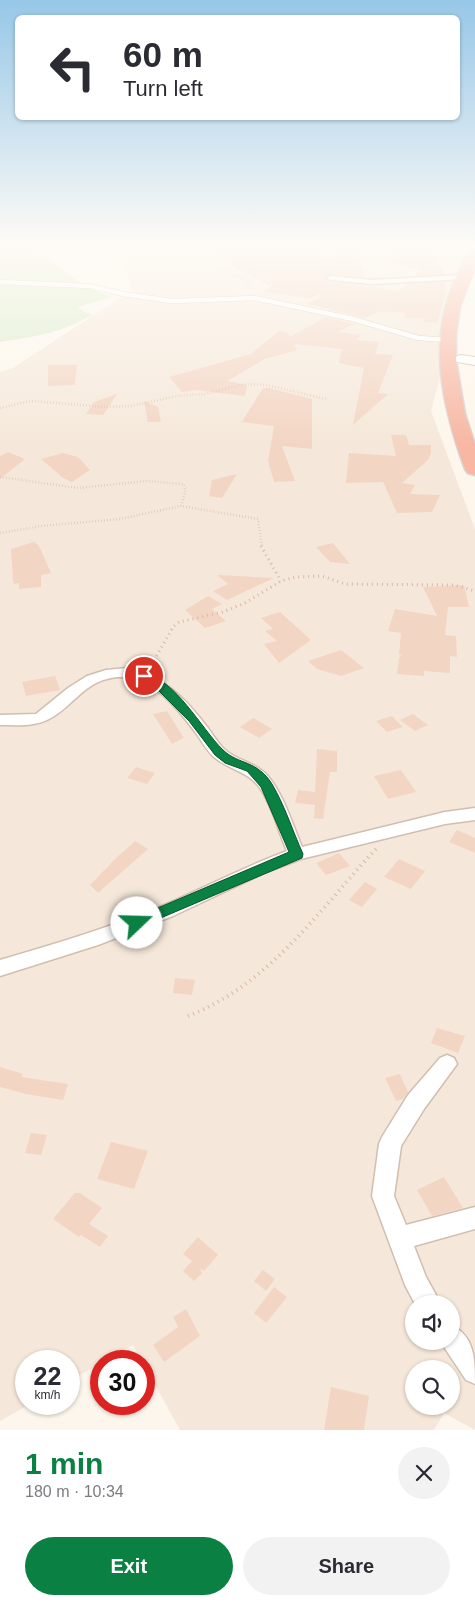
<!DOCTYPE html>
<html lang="en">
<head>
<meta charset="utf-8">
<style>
  :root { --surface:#fff; --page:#f2f2f3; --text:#2b2b33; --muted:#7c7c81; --accent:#0b8043 }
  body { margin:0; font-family:Arial,sans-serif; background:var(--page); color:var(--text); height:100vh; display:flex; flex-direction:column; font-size:19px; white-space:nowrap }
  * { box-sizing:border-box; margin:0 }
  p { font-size:16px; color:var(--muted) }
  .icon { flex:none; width:28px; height:28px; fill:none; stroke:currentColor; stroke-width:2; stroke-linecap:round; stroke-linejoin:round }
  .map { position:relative; height:1430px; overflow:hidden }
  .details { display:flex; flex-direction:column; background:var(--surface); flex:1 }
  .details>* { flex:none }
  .banner { position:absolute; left:15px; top:15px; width:445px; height:105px; border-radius:8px; box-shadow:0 1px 4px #0004; background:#fff; color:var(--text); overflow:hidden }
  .buttons { position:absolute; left:405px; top:1295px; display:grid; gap:10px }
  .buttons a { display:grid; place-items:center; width:55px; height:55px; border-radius:50%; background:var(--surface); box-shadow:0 1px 4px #0004; font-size:25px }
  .speed { position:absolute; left:15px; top:1350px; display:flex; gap:10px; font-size:25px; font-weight:700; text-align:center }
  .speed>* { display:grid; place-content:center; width:65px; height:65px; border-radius:50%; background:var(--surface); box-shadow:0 1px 4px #0004; line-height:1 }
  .speed small { font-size:12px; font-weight:400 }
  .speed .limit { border:8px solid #d22; background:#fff; color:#111 }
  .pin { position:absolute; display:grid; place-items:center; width:42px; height:42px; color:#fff; margin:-21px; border:2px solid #fff; border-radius:50%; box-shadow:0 1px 5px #0007 }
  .me { position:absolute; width:55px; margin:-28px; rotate:69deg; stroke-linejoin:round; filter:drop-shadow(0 0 4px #0008) }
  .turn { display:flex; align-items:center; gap:18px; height:105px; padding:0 25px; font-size:22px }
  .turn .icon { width:65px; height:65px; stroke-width:2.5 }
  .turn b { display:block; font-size:35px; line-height:42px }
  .round { display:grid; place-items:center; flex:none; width:52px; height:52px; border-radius:26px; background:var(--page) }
  .overview { display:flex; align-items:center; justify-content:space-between; height:85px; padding:0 25px }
  h1 { font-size:30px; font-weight:700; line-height:38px; color:var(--accent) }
  .primary-button { display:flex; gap:10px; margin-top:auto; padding:10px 25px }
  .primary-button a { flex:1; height:58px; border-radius:30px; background:var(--accent); color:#fff; font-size:20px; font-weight:700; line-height:58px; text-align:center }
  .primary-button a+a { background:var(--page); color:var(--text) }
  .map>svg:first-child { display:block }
  .residential { fill:#f5e8da; fill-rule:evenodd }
  .green { fill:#d8ecc9 }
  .building { fill:#f3d5c3 }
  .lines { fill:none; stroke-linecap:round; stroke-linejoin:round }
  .lane-casing { stroke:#d1beb0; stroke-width:5.5 }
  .street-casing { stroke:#d1beb0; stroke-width:3 }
  .secondary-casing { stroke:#d6c0b0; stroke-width:2 }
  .highway-casing { stroke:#dad1cd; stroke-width:3 }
  .path-far3 { stroke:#d9b8a5; stroke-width:2; stroke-dasharray:0.5 2; stroke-linecap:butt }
  .path-far2 { stroke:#d9b8a5; stroke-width:2.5; stroke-dasharray:0.5 2.5; stroke-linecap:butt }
  .path-far1 { stroke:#d9b8a5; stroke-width:3; stroke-dasharray:1 4; stroke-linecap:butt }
  .path { stroke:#d9b8a5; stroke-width:4; stroke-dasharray:1 4.5; stroke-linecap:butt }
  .lane { stroke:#fff; stroke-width:4.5 }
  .street { fill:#fff; fill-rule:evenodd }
  .secondary { fill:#fff; fill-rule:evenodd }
  .highway { fill:#f7b7a3; fill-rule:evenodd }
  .route { fill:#0b8043; stroke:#07532c }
</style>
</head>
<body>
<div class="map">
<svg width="475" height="1430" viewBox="0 0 475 1430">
  <rect width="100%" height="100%" fill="#fdf6ec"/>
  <path class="residential" d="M119,245h356l-44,166 44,118v901l-31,-17 -10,17h-254l-47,-85 -64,36v-20h-43v43h4l-30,17v-1049l13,-4 119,-78zM414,1304h37v37h-37zM414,1369h37v37h-37z"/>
  <path class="green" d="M0,245h26l11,9 12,5 32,25 30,13 -33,10 6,5 9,2c-29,18 -59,23 -93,28z"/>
  <path class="building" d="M244,245l69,1 5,8 11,3 19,-9 10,3 6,26 -34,-3 -6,3 6,5 70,9 6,-7 40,-2 -1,15 -8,26 -13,-1v-4h-19l1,-5 -25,-2 -16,7 -57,-14 14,-7 -2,-3 -10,4 -47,-6 10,-8 -5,1 -63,-34h40z
    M420,245h7l15,13 -5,2 7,14 -30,2 5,-7 -46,-10z
    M326,317l28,7 -16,8 23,3 -4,5 22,2 -4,12 18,1 -15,38 10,1 -35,31 11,-57 -25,-5 3,-14 -48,-5 3,6 -32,9 -38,22 20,4 -2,11 -49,-6 -14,2 -13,-15 82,-23 28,-23 8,1 3,5z
    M48,365h29l-2,20 -27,1z
    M263,388h6l43,11v50l-30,-3 13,35 -21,1 -6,-21 6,-35 -32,-4z
    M117,394l-14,21 -17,-1 8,-12z
    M144,401l14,6 3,15h-13z
    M391,435h15l3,10h22v8l-3,7 -26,23 13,2 -5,9 30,1 -8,17 -35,1 -14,-31 -37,1 3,-30 47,3z
    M8,452l17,7 -25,20v-23z
    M63,453l15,4 12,13 -18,12 -9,-4 -22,-19z
    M237,474l-15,24 -13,-2 3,-16z
    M34,542l5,4 12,27 -10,2v12l-22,2v-6l-5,1 -1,-3 -2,-32z
    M333,543l17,21 -20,-2 -14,-15z
    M217,575l57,3 -47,22 -14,-9 15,-7z
    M464,585l5,22h-21l-3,28 11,1 1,21 -7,-1v17l-26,-2v5l-27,-2 2,-16 3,-4 -3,1 2,-22 -13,-2 7,-22 42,7 -14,-29z
    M208,596l14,8 -10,5 14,12 -21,7 -20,-18z
    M280,612l31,28 -32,23 -15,-19 13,-3 -12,-10 8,-2 -12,-11z
    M341,650l23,18 -23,8 -24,-7 -9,-8z
    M55,676l5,14 -34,6 -4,-14z
    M167,711l17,27 -12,6 -19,-30z
    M413,714l15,11 -13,6 -15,-11z
    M392,716l11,11 -16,5 -11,-11z
    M253,718l19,11 -13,9 -19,-11z
    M317,749l20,2v21h-7l-7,47 -9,-1 1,-13 -20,-2 3,-13 17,2z
    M136,767l19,6 -8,11 -20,-6z
    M401,770l15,22 -28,7 -14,-23z
    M457,830l18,8v15l-26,-11z
    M135,841l13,8 -50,44 -8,-8 24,-25z
    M339,853l11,13 -24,9 -10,-12z
    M399,859l26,12 -14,18 -27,-12z
    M365,882l12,7 -15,18 -13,-7z
    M175,978l20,2 -3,15 -19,-2z
    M437,1028l28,8 -7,17 -27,-10z
    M0,1067l23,7 -2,3 47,7 -5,16 -37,-6 -26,-7z
    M400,1074l8,18 -5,7 -7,2 -11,-23z
    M31,1133l16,2 -6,20 -16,-2z
    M111,1142l37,9 -14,38 -37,-10z
    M444,1177l19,31 -31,8 -15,-26z
    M75,1193h5l22,15 -13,16 19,12 -8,11 -19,-12 -2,2 -26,-18z
    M198,1237l20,18 -14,16 -4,-3 2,5 -8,8 -11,-10 9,-10 -9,-7z
    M263,1270l12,9 -9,12 -12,-10z
    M274,1287l13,10 -21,26 -12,-10z
    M186,1309l14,27 -36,26 -11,-17 25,-18 -5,-10z
    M331,1387l38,9 -5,34h-40z"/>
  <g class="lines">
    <defs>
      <path id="lane" d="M0,282l90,4 33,8 49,7 83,-3 98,21 65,19 30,2"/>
      <path id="street" d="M462,275h3v4l-93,5 -42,-4 -4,-2 4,-2 42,4z
        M127,668c37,8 59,31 81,60 5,7 10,15 16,21 13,12 31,13 43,26 17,20 25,48 35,72l143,-35 30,-4v12l-30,4 -144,35 -37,14 -91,43 -75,29 -98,31v-16c54,-16 109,-32 162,-54 42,-18 82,-39 125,-55 -9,-20 -14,-44 -27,-63 -12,-17 -31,-18 -46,-31 -7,-6 -11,-14 -16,-21 -21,-29 -51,-68 -91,-57 -25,6 -36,29 -58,40 -15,8 -33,6 -49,6v-10l36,-1 32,-26 19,-12 19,-6z
        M447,1055l7,3 3,6 -33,45 -23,37 -7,50 12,29 69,-18v22l-61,17 12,31 15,27h-26l-10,-19 -33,-89 7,-52 3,-7 26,-42 32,-37z
        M451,1325c24,11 24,35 24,59l-9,-4 -26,-39h11z"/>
      <path id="secondary" d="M461,355l14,2v8l-18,-3 -2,-3 2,-3z"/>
      <path id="highway" d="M475,249v18l-15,40 -4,27v26l9,54 10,31v30l-7,-2 -3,-4c-23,-63 -39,-132 -7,-196 4,-8 8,-22 17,-24z"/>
    </defs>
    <use href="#lane" class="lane-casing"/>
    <use href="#street" class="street-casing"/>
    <use href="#secondary" class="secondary-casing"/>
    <use href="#highway" class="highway-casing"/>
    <path class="path-far3" d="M171,245l18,6 16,11 41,18 4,9"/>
    <path class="path-far2" d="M0,408l31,-7 75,6 25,-1 51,-11 23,-1 40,-10 21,1 60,14
      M0,477l78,11 68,-7 37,3 3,5 -5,17 77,13 4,28
      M0,533l41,-7 79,-7 61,-13"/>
    <path class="path-far1" d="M261,546l20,35
      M149,669l24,-42 6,-5 44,-10 22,-9 36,-22 15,-4 26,-1 23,8 108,1 22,6"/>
    <path class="path" d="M188,1016c82,-32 130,-105 188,-167"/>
    <use href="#lane" class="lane"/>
    <use href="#street" class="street"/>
    <use href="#secondary" class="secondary"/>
    <use href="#highway" class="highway"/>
  </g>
  <linearGradient id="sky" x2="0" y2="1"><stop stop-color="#97c7e8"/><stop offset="0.55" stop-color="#fefbf6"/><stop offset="1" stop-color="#fefbf6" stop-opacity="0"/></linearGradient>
  <rect width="475" height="445" fill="url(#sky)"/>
  <path class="route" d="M144,673c33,8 56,54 79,77 16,15 34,10 49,34 13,22 21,48 31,70l-1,4 -165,70 -7,-5 2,-4 157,-67 -28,-65 -14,-16 -22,-8 -10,-8 -26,-34 -33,-33 -16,-10 -1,-2z"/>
</svg>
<div class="buttons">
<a><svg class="icon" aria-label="sound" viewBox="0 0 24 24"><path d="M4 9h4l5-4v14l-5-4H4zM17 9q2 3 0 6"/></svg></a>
<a><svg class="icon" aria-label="search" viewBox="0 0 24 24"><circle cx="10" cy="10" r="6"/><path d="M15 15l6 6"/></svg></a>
</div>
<div class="speed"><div>22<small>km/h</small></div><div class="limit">30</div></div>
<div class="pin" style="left:144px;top:676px;background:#d93025"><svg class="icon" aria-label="arrive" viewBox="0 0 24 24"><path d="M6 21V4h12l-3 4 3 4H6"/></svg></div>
<svg class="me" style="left:137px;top:923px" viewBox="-20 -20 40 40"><circle r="19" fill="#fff"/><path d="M0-13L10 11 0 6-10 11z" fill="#0b8043"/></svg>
<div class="banner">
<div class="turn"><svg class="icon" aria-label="left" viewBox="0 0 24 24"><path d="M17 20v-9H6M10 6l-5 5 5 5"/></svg><div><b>60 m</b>Turn left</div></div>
</div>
</div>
<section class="details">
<div class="overview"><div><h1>1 min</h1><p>180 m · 10:34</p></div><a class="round"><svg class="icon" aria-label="close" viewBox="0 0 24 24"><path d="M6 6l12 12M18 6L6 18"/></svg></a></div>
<div class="primary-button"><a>Exit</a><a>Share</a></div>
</section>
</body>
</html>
